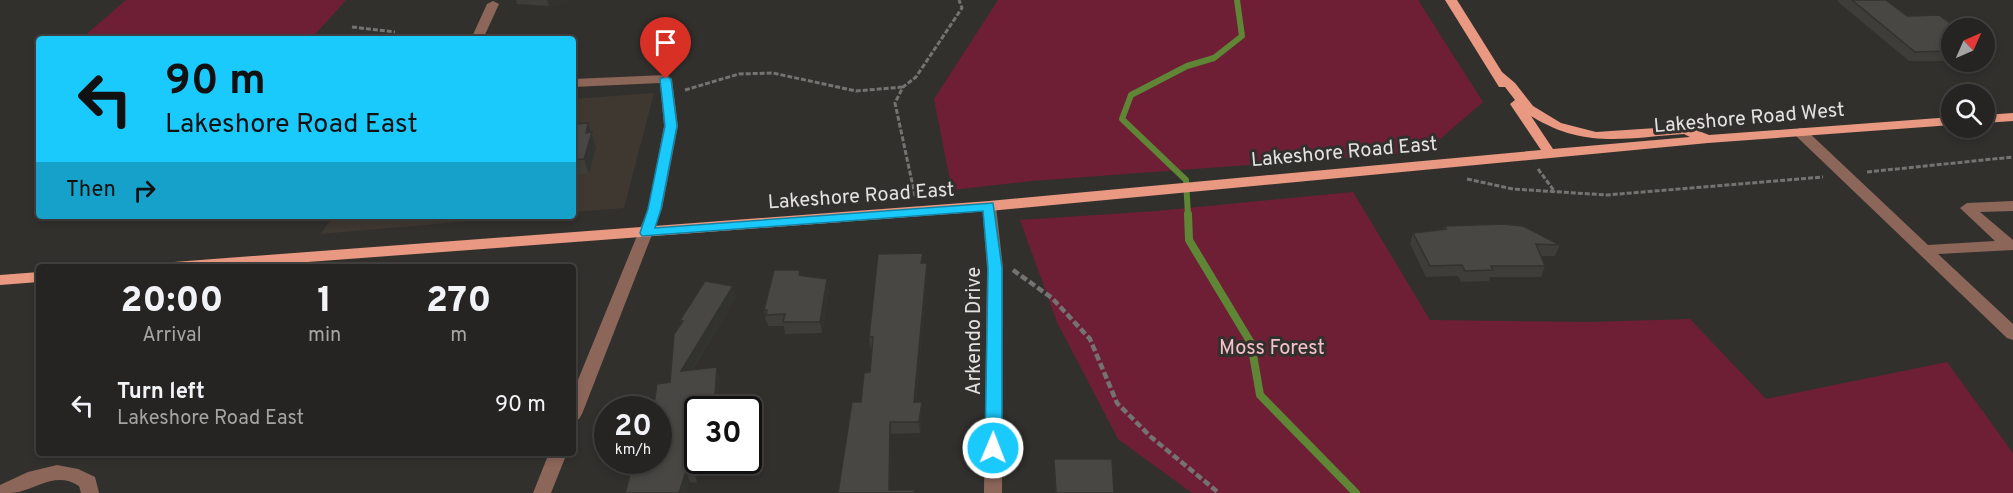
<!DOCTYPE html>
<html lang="en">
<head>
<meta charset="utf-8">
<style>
  :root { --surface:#262422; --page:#2e2c2a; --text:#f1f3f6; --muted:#a4a4a5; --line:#424140 }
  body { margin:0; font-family:Overpass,sans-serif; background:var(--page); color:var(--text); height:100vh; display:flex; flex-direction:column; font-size:22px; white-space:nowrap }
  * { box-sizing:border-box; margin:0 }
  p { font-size:20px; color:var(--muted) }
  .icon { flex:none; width:33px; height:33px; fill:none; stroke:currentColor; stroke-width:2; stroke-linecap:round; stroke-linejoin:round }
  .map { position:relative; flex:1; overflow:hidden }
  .sheet { position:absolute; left:36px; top:264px; width:540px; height:192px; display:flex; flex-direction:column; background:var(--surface); border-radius:6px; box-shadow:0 3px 9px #0003,0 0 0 2px var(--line) }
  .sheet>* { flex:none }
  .guide { position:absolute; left:36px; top:36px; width:540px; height:183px; border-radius:6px; box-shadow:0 3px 9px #0003,0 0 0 2px var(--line); background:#1bcafc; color:#111; overflow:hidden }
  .needle { width:39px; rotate:45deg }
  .buttons { position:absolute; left:1941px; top:18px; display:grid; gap:12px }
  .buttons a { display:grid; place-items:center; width:54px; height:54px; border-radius:50%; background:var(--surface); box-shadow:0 3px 9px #0003,0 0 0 2px var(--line); font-size:30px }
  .speed { position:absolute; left:594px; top:396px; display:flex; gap:12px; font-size:30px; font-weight:700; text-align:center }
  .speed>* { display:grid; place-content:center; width:78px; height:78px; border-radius:50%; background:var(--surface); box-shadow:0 3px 9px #0003,0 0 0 2px var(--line); line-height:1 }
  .speed small { font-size:15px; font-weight:400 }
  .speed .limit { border:3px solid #111; border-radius:9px; background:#fff; color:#111 }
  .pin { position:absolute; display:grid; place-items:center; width:51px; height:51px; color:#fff; margin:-62px -26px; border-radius:50% 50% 50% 0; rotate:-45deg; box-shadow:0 0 6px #0007 }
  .pin .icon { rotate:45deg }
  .me { position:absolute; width:66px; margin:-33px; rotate:1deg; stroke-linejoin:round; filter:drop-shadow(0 0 4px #0008) }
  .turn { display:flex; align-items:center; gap:21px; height:126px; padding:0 30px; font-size:27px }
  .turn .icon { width:78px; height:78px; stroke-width:2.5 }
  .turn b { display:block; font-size:42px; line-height:51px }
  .then { display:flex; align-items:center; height:57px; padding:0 30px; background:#0003; gap:12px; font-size:22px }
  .eta { display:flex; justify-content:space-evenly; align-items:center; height:102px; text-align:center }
  .eta b { font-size:36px; font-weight:800; line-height:42px }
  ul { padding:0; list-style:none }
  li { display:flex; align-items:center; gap:18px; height:78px; padding:0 30px }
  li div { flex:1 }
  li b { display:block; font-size:22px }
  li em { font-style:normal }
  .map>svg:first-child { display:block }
  .built { fill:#3f3831 }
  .green { fill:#6e1f36 }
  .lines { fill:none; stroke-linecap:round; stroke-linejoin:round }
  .stream-far1 { stroke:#5e8635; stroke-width:6 }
  .stream { stroke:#5e8635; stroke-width:8 }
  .path-far1 { stroke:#757371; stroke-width:3; stroke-dasharray:5 2; stroke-linecap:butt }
  .path { stroke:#757371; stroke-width:4.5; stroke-dasharray:7 3; stroke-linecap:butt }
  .minor { fill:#8d665a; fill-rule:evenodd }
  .major { fill:#e99981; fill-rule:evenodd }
  .wall { fill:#3e3d3a }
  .shaded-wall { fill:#32322f }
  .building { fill:#484743; stroke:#32322f; stroke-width:1.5 }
  .route { fill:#1bcafc; stroke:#1283a4; stroke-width:1.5 }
  .labels { text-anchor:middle; stroke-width:6; stroke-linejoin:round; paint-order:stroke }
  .street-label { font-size:20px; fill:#e4e2e1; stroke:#32302d }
  .park-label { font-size:20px; fill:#f4c1ca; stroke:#32302d }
</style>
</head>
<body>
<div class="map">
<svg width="2013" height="493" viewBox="0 0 2013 493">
  <rect width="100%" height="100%" fill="#32302d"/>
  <path class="built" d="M654,93l-30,115 -51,4v-113z
    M334,216h192l-206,18z"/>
  <path class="green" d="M126,0h220l-35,39h-230z
    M998,0h420l65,102 -58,50 -394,29 -79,9 -18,-91z
    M1353,192l77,128 160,2 100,-3 76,80 181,-37 66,91v40h-821l-74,-54 -61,-117 -37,-102 137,-9z"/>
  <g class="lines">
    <path class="stream-far1" d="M1188,215l-2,-35 -64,-61 9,-24 56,-29 27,-8 28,-22 -5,-36"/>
    <path class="stream" d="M1188,214l1,26 62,103 9,52 96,98"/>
    <path class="path-far1" d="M352,27l43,5
      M685,90l54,-16 34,-1 83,18 47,-4
      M1538,169l17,23
      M1867,172l146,-15
      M1467,179l46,10 94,6 216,-18
      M915,196l-20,-93 8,-16 13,-10 46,-69 -3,-8"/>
    <path class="path" d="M1013,270l39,28 38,41 27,64 34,34 68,56"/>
    <path class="minor" d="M493,1l6,3 -16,35h-12l16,-35z
      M666,75l6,4 6,47 -16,83 -80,205 -3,5 -6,2v-29l75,-183 16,-83 -4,-43 -87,4v-8z
      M1800,128l5,1 123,116 67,-4 -35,-33 7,-5 46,-2v10l-33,1 33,28v10l-75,4 75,70v16l-6,-2 -212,-203 -2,-3z
      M989,201l7,5 7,62 -1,225h-18l3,-225 -5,-62z
      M549,453h18l-16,40h-18z
      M57,465l21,4 17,8 4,16h-18l-2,-7c-21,-14 -39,0 -60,6 -5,1 -13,1 -19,1v-8l28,-13z"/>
    <path class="major" d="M1445,0h12l45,72 13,11 18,23 28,17 35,9 90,-6 23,9 243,-18v8l-244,18 -719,68 -747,56h-76l8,-5 815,-61 552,-51 -31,-46 5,-4 -10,-13h-6zM1531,116c53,33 94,22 153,18l6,3 -137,12z
      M2013,113v8l-29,2v-8z
      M39,272v10l-39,3v-10z"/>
  </g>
  <path class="wall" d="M516,0h54l-4,3 -17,3 -32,-2z
    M1838,0h48l21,16 45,12v33h-43l-72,-60z
    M573,124l18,9 5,14 -7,27 -16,1z
    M1445,226l115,19 -5,11h-14l4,10 -4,11h-51l-1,4 -28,1 -3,-6 -32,1 -16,-33 3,-11 30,-4z
    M923,263l4,11 -11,128 6,11 -2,20 -29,1 -1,56h24l1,3h-77l23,-91 9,-30 2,-24h-2l-1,-11z
    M800,270v5l29,15 -7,43 -37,1 -1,-8h-16l-1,-4h-1l-2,-12z
    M733,286l3,11 -44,73 28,8 -22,32 -1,73 -7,-1 -4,11h-61l8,-30 -1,-3h26l12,-78 11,-58 -1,-4z
    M1054,459l60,34h-59l-1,-22z"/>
  <path class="shaded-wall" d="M547,0h23l-4,3 -17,3z
    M588,123l8,24 -7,27 -5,-15 2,-26z
    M927,263v11l-12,139 -1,-11z
    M827,279l2,11 -7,43 -2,-11z
    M733,286l3,11 -52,85 -3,-11z
    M717,367l3,11 -2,32h-4z
    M922,402v11l-2,20 -1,-11z
    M890,422l1,12 -1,59h-1z
    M698,456v4h4l-5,23 -3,-11z
    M686,471l4,11 -4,11h-7z"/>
  <path class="building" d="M1852,0h34l21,16 32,-1 18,13h-5v23l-37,1z
    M588,123l-2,10 6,-1 -8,27 -11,1v-36z
    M1503,224l20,2 37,19 -24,-1 9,22h-54l2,4 -28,1 -3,-6 -32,1 -17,-33 33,-4 -1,-3z
    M923,253l-2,10h6l-13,139h8l-3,20h-29l-1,68h25v3h-76l14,-91h9l3,-29 6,-1 3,-35h-4l9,-83z
    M774,270h26l-1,5 28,4 -7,43h-37l2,-8 -19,1 1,-5h-3z
    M705,281l28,5 -52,85 36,-4 -3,43h-16v46l-4,16 -8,-1 -7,22h-54l9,-33h24v-50h-5l4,-26 13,-2 4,-48 9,-13 -3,-1z
    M1054,459h58l2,34h-58z"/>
  <path class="route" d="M666,76l5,3 6,47 -16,83 -6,19 338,-25 9,65v180l-3,5 -6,1 -6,-1 -2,-5 3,-180 -5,-57 -341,25 -2,-3 8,-24 17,-83 -5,-47z"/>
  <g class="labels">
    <g class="street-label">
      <text transform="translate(1749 117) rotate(-5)" y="7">Lakeshore Road West</text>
      <text transform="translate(1344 151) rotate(-5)" y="7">Lakeshore Road East</text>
      <text transform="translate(861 195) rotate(-4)" y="7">Lakeshore Road East</text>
      <text transform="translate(973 331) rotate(-90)" y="7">Arkendo Drive</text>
    </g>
    <g class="park-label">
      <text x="1272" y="354">Moss Forest</text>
    </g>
  </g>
</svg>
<div class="buttons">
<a><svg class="needle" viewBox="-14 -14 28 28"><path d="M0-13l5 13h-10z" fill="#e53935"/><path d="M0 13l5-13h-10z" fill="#a4a4a5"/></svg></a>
<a><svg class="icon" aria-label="search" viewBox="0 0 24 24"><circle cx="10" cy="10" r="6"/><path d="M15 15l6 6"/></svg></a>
</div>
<div class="speed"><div>20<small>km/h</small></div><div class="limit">30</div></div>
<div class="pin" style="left:666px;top:79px;background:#d93025"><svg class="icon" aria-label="arrive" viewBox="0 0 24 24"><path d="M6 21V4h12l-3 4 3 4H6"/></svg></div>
<svg class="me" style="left:993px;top:448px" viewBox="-20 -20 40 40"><circle r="17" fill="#1bcafc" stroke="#fff" stroke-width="3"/><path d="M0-11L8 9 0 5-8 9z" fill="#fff"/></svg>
<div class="guide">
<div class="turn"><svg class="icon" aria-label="left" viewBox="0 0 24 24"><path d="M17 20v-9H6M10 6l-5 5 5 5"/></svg><div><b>90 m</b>Lakeshore Road East</div></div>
<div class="then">Then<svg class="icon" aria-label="right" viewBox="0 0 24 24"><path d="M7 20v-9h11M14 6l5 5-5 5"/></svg></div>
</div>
<section class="sheet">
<div class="eta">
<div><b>20:00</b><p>Arrival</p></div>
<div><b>1</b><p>min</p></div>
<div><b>270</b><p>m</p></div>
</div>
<ul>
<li><svg class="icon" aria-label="left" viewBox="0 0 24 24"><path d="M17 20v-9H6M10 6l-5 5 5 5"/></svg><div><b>Turn left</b><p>Lakeshore Road East</p></div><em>90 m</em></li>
</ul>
</section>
</div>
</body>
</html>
